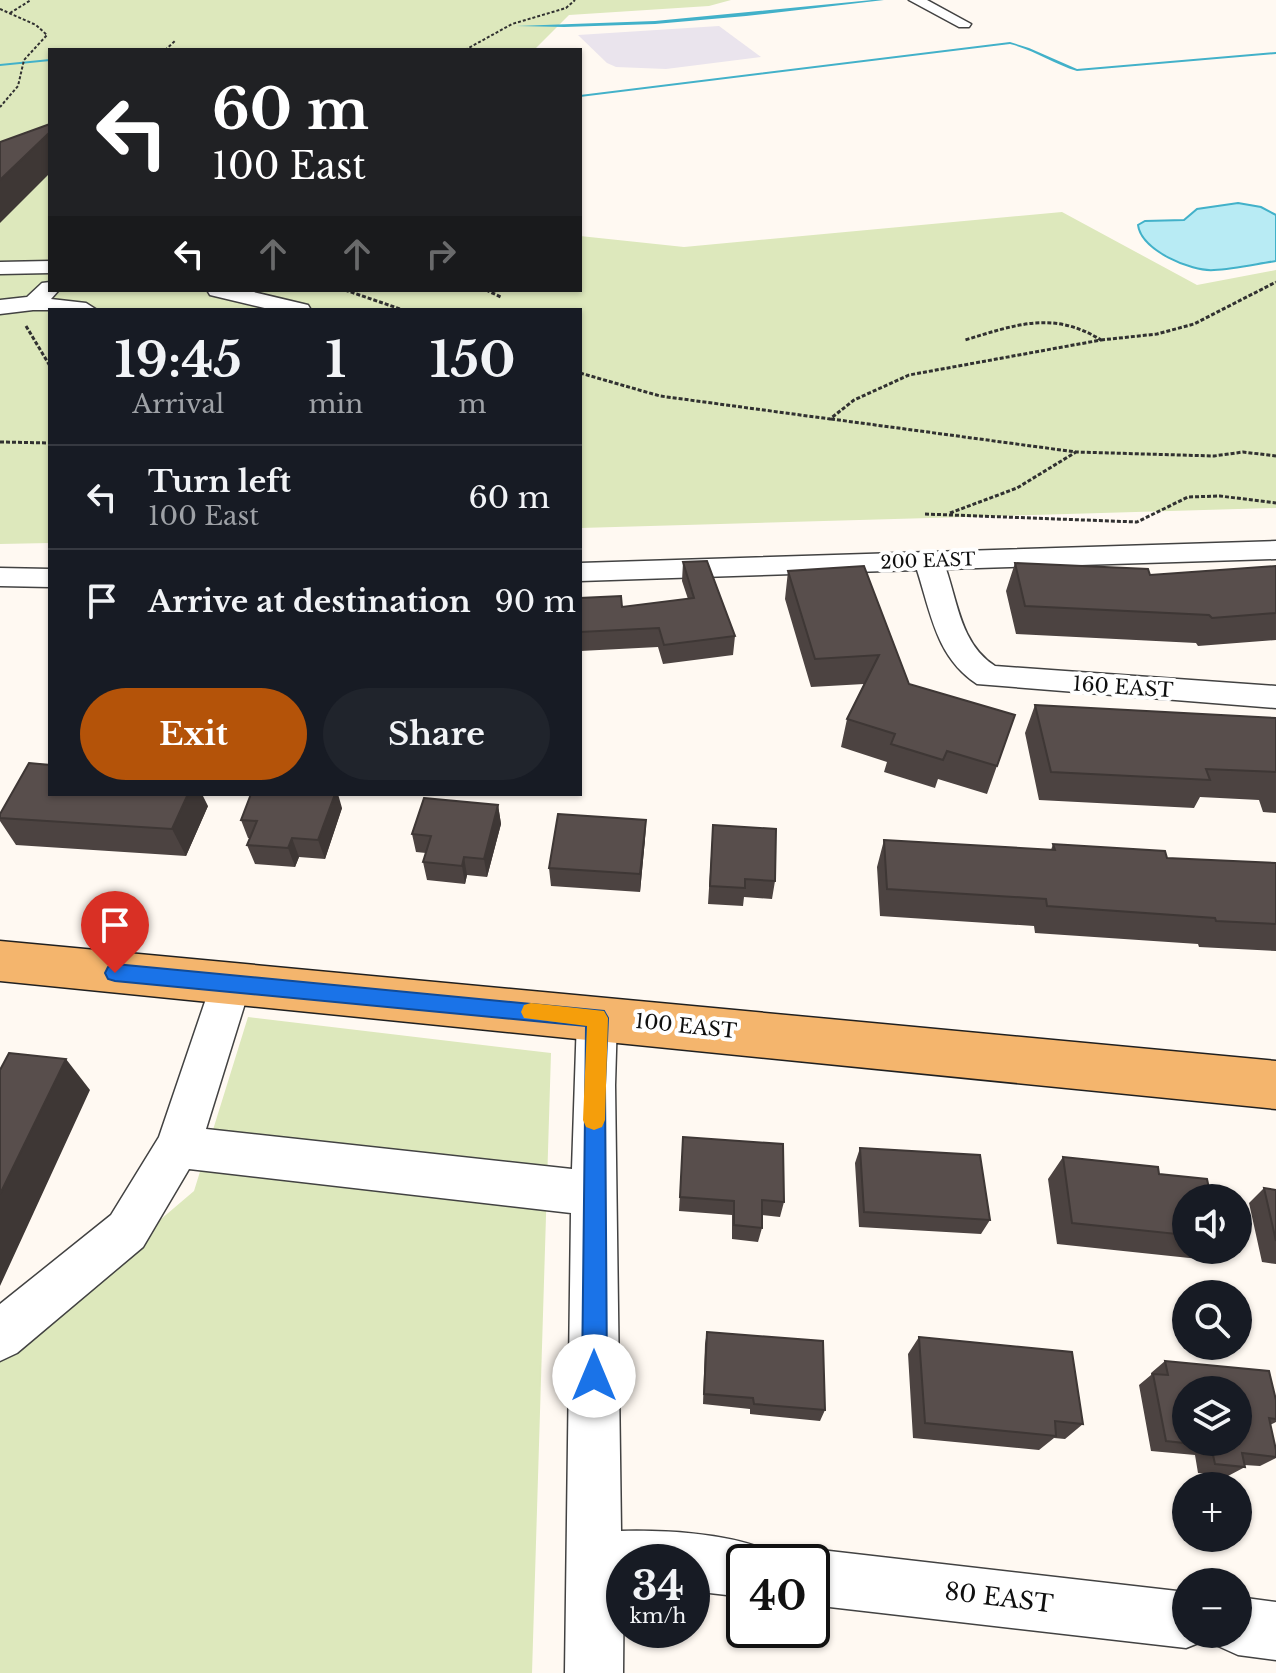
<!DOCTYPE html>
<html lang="en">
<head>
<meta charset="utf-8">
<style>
  :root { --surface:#171b24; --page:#20242c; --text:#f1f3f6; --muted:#9ea1a6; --line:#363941; --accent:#b45309 }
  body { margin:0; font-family:"Libre Baskerville",serif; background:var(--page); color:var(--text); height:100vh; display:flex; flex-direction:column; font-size:30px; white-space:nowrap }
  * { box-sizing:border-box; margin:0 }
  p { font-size:26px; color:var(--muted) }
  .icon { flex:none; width:44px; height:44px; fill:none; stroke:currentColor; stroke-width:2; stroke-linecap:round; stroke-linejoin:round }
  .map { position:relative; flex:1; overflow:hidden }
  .drawer { position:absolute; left:48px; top:308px; width:534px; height:488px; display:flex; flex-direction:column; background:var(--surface); border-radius:0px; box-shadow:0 2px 6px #0004 }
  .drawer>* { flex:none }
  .hud { position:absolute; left:48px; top:48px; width:534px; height:244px; border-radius:0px; box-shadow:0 2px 6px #0004; background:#202124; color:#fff; overflow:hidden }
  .buttons { position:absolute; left:1172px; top:1184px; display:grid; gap:16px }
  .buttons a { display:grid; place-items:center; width:80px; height:80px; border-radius:50%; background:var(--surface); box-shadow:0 2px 6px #0004; font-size:40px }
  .speed { position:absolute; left:606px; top:1544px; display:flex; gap:16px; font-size:40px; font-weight:700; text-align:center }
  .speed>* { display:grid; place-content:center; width:104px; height:104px; border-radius:50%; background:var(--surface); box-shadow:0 2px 6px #0004; line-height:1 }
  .speed small { font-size:20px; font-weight:400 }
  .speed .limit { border:4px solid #111; border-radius:12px; background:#fff; color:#111 }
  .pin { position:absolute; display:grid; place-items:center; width:68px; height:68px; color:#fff; margin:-82px -34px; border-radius:50% 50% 50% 0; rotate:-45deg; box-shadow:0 0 8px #0007 }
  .pin .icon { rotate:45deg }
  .me { position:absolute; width:88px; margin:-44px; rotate:0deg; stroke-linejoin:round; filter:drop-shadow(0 0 6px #0008) }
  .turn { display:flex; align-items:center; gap:28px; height:168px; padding:0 32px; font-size:36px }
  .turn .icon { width:104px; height:104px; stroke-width:2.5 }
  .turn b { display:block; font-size:56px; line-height:68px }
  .lanes { display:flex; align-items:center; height:76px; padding:0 32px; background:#0003; justify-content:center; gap:40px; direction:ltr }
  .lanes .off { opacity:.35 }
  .eta { display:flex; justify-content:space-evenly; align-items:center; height:136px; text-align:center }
  .eta b { font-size:48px; font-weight:700; line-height:56px }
  .action { display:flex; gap:16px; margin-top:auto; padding:16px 32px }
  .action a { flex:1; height:92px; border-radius:48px; background:var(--accent); color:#fff; font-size:32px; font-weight:700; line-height:92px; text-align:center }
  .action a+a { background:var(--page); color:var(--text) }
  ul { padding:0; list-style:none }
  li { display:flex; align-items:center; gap:24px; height:104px; padding:0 32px; border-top:2px solid var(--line) }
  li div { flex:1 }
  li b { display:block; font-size:30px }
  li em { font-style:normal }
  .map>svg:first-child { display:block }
  .industrial { fill:#eae4ed }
  .green { fill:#dde8bc }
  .water { fill:#b8ebf4; stroke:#42b1c9; stroke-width:2 }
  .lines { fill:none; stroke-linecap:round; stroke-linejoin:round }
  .stream { fill:#42b1c9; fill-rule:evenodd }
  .minor-casing { stroke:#424242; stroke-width:3 }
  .major-casing { stroke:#202020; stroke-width:3 }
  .path-far1 { stroke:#313131; stroke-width:2; stroke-dasharray:3 2; stroke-linecap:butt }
  .path { stroke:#313131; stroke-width:3; stroke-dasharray:4 2; stroke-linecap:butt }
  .minor { fill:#fff; fill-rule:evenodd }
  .major { fill:#f4b56d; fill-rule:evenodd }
  .wall { fill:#4c4341 }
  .shaded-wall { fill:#3e3735 }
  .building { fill:#584e4c; stroke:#3e3735; stroke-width:2; fill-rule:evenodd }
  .route { fill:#1a73e8; stroke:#114b97; stroke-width:2 }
  .slow { fill:#f59e0b }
  .labels { text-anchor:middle; stroke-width:8; stroke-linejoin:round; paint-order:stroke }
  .far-street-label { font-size:18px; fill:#0f0f0f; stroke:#fff }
  .street-label { font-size:20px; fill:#0f0f0f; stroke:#fff }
  .near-street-label { font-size:24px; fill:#0f0f0f; stroke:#fff }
</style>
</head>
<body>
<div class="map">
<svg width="1276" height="1673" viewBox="0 0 1276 1673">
  <rect width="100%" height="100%" fill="#fff9f2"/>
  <path class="industrial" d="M719,26l42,31 -95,12 -50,-2 -9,-4 -29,-28z"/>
  <path class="green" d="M0,0h731l-22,6 -140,9 -35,35h-484v240h530v-54l104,11 378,-35 135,73 79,-15v238l-696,20v-218h-530v233l-50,1z
    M248,1017l303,36 -19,620h-532v-317l194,-165z"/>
  <path class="water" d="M1238,203l23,4 15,8v46c-20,3 -42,8 -62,9 -23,2 -73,-20 -76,-45l7,-4 39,-1 13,-11z"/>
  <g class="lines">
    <path class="stream" d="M872,0h12l-138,16 -91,8 -91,3 -48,-1 139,-5z
      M1010,42l19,6 48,21 199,-17v2l-199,17c-23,-7 -43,-21 -67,-27l-430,53v-2z
      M50,59v2l-50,5v-2z"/>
    <defs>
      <path id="minor" d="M909,0h18l44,24 -2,3h-10z
        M50,261v12l-50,1v-12z
        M50,282v8h9l-8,9 35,4 11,7h-64l-33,4v-14l27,-3 15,-14z
        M207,290h38l63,15 3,5h-38l-63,-15z
        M1276,541v18l-330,10c12,35 15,75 49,97l281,20v22l-299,-24c-41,-27 -46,-71 -60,-114l-337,11v-18z
        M0,568l50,1v18l-50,-1z
        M231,967l14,5 6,12 -45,145 366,40 5,-151 6,-13 14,-5 14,5 6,13 -2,67 6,446c43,-1 103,2 143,18l5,13h-25v35l-52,-6v-29h-68l-1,111h-58l6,-460 -382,-44 -46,78 -126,106 -17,8v-57l111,-89 48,-78 52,-153 6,-12z
        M812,1549l374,43v42h23l-3,6 -20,8 -374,-43v-43h-22l2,-5z
        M1238,1597l38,5v58l-38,-5 -20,-9 -5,-12h25z"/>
      <path id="major" d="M0,941l1276,120v48l-1276,-128z"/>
    </defs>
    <use href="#minor" class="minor-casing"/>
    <use href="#major" class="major-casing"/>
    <path class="path-far1" d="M0,9l36,16 11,10 -23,25 -6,26 -18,21
      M10,13l21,-13
      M165,50l10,-9
      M465,50l47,-26 54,-16 9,-8"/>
    <path class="path" d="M345,290l58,20
      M486,290l15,7
      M26,326l24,40
      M1101,340l56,-6 37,-10 82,-42
      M580,373l80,23 170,23 24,-19 55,-25 192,-35c-48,-30 -86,-15 -136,0
      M831,419l245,33 138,4 29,-4 33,4
      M0,442l50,1
      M950,513l67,-25 59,-36
      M925,514l212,8 51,-25 32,-1 56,7"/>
    <use href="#minor" class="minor"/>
    <use href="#major" class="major"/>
  </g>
  <path class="wall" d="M683,562l52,74 -2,19 -70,9 -5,-17 -78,4v-53l42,9 66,-8 -6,-18z
    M1015,563l135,12 126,-9v74l-78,6 -2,-3 -180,-9 -10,-43z
    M788,571l121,113 106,31 -28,79 -49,-15 -3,9 -51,-16 3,-10 -46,-15 6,-28 17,-35 -53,3 -26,-88z
    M1035,705l241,13v95l-13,-1 -4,-12 -59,-3 -6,11 -155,-8 -14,-67z
    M498,805l3,19 -14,53 -20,-2 -2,9 -38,-4 -4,-18 3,-9 -10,-1 -4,-18z
    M208,806l-22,50 -170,-11 -16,-24v-7z
    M342,808l-17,51 -26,-2 -4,10 -40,-3 -8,-19 3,-7h-2l-7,-18z
    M646,820l-1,19 -5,53 -89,-6 -2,-18z
    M713,825l62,56 -3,18 -28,-2 -1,9 -35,-2z
    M884,840l167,10 2,-6 114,14 109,5v88l-77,-4 -1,-3 -163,-11 -1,-7 -154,-10 -3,-49z
    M683,1137l101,65 -4,15 -18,-2v13l-4,14 -26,-3v-24l-53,-4z
    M860,1148l130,72 -9,14 -122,-7 -4,-64z
    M1063,1157l96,17 27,24v52h22l-9,9 -142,-15 -9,-65z
    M1264,1188l12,2v74l-14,-2 -13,-59z
    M707,1332l118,78 -5,11 -70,-7v-5l-47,-5 2,-60z
    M919,1337l164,87 -18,15 -11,-1 -15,12 -126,-12 -5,-84z
    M1165,1361l111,39v22l-6,3 6,25v8l-16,8 -16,-1 1,2 -17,9 -30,-3 -3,-18 -44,-4 -12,-66 12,-10v-2z"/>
  <path class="shaded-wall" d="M50,132v41l-50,50v-43z
    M188,794h14l6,12 -22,50 -14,-27z
    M335,794h3l4,14 -17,51 -7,-19z
    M498,805l3,19 -14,53 -3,-18z
    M646,820l-1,19 -5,53v-18z
    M292,838l7,19 -4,10 -7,-19z
    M464,857l3,18 -2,9 -3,-18z
    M66,1059l24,31 -90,196v-92z"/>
  <path class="building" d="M50,124v8l-50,48v-38z
    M707,561l28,75 -71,9 -5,-17 -79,4v-34l41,-2 1,11 72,-9 -11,-36z
    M1015,563l133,6 2,6 126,-9v47l-64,5 -3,-3 -184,-9z
    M864,566l45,118 106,31 -18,51 -50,-15 -4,9 -52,-16 4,-10 -48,-15 32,-64 -64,4 -27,-88z
    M1035,705l241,13v54l-70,-3 4,11 -159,-8z
    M29,763l21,2v29h138l-16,35 -172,-11v-4z
    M251,794h84l-17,46 -26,-2 -4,10 -41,-3 10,-24 -16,-1z
    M424,798l74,7 -14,54 -20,-2 -2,9 -39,-4 8,-26 -19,-2z
    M558,814l88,6 -6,54 -91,-6z
    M713,825l63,4 -1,52 -30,-2v9l-35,-2z
    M884,840l171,10 -2,-6 112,7 2,7 109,5v61l-60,-3 -1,-3 -168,-12 -1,-7 -159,-10z
    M9,1053l57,6 -66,135v-124z
    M683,1137l100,7 1,58 -22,-2v28l-28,-3v-24l-54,-4z
    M860,1148l120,7 10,65 -126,-8z
    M1063,1157l95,10 1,7 48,5 4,19h-25v37l-114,-12z
    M1264,1188l12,2v51z
    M707,1332l116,9 2,69 -71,-6 -1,-6 -49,-4z
    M919,1337l153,15 11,72 -28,-3 1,15 -131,-13z
    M1165,1361l104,10 7,29v19l-7,-1 7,32v7l-34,-4 3,14 -30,-3 -4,-18 -45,-5 -13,-67 15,1zM1186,1390h52v52h-52z"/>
  <path class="route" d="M115,964l489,47 4,7 -3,67 2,291 -4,9 -9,4 -9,-4 -3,-9 4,-350 -471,-45 -7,-2 -3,-6 3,-6z"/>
  <path class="slow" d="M531,1003l73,8 4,7 -3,102 -3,7 -8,3 -8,-3 -3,-7 4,-94 -63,-8 -3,-6 3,-7z"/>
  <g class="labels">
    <g class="far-street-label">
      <text transform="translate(928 561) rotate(-2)" y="6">200 EAST</text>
    </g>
    <g class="street-label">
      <text transform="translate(1123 687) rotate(4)" y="7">160 EAST</text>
      <text transform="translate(686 1026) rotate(6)" y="7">100 EAST</text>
    </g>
    <g class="near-street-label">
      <text transform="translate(999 1598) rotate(7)" y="8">80 EAST</text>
    </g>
  </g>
</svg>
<div class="buttons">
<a><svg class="icon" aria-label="sound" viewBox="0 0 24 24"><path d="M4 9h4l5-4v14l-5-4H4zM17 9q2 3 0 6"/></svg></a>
<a><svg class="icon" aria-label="search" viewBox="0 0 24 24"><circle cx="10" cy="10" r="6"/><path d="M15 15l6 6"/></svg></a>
<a><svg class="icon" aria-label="layers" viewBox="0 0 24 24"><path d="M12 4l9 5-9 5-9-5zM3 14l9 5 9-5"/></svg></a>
<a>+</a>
<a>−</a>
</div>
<div class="speed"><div>34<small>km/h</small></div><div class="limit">40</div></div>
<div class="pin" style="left:115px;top:973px;background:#d93025"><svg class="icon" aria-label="arrive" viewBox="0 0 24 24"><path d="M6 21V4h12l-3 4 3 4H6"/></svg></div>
<svg class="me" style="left:594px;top:1376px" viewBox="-20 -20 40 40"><circle r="19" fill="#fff"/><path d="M0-13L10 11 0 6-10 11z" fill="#1a73e8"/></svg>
<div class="hud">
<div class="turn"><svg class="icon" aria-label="left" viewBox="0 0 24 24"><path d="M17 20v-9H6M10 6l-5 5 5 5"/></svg><div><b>60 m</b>100 East</div></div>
<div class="lanes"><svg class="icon" aria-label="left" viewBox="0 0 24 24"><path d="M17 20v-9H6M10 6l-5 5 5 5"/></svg><svg class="icon off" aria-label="ahead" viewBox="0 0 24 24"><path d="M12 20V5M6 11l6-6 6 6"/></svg><svg class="icon off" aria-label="ahead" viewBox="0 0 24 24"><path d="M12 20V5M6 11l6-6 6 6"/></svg><svg class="icon off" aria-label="right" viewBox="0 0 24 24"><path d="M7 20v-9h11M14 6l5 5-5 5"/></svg></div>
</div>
<section class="drawer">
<div class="eta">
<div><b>19:45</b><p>Arrival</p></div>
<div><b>1</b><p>min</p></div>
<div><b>150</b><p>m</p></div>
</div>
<ul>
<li><svg class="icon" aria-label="left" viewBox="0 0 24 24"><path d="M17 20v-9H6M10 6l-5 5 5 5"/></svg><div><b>Turn left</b><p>100 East</p></div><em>60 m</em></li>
<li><svg class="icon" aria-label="arrive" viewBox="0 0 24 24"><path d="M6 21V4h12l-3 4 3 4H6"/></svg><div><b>Arrive at destination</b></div><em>90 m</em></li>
</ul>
<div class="action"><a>Exit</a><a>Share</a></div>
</section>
</div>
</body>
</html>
